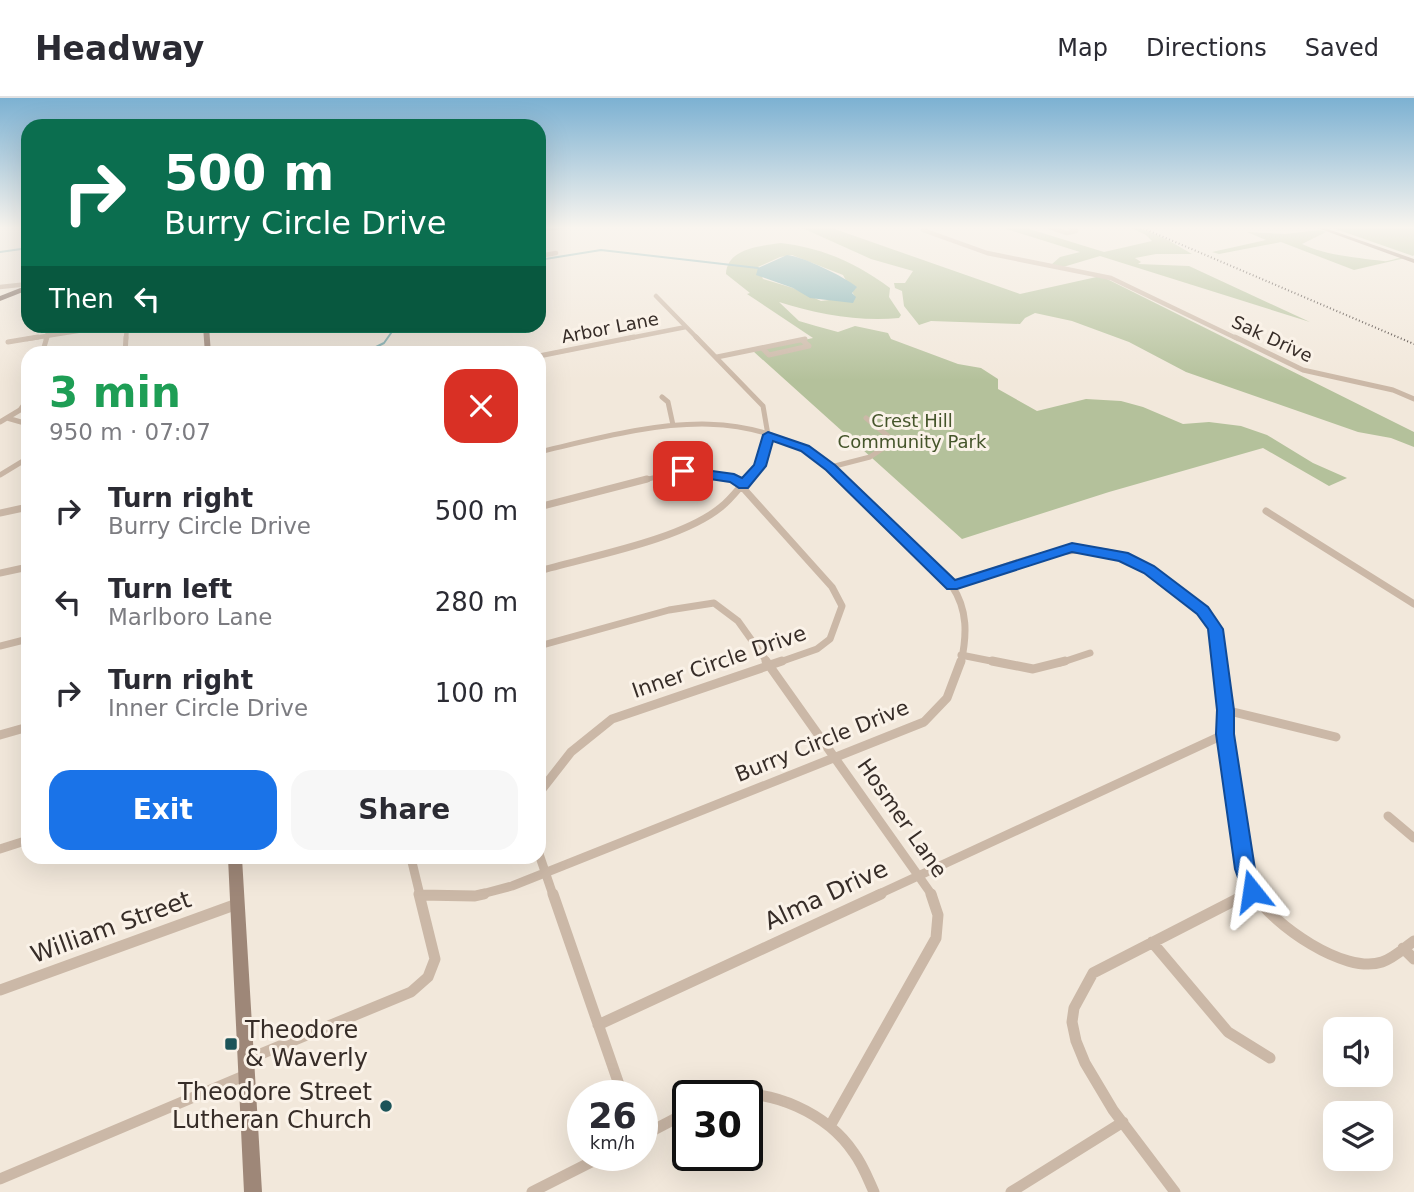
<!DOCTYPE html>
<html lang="en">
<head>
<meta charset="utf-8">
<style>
  :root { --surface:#fff; --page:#f7f7f7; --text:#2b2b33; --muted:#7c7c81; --line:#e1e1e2; --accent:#1a73e8 }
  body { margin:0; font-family:"DejaVu Sans",sans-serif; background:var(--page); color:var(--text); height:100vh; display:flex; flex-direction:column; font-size:26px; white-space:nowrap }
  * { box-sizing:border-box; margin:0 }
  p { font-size:23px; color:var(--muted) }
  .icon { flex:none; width:38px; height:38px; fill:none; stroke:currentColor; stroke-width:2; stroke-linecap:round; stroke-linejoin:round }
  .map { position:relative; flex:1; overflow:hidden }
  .sheet { position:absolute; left:21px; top:248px; width:525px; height:518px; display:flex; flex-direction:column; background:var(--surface); border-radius:21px; box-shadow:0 7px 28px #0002 }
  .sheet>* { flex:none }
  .hud { position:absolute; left:21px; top:21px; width:525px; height:214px; border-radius:21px; box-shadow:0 7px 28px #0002; background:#0b6e4f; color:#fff; overflow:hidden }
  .controls { position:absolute; left:1323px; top:919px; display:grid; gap:14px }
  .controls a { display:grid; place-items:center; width:70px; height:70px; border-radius:14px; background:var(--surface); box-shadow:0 7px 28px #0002; font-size:35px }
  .speed { position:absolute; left:567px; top:982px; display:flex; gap:14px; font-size:35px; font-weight:700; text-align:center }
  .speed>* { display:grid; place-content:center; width:91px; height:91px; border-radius:50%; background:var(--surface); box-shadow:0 7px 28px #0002; line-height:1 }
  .speed small { font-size:18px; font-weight:400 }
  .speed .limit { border:4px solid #111; border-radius:10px; background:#fff; color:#111 }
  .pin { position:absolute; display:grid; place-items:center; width:60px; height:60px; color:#fff; margin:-30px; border-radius:14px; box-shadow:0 4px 10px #0006 }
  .me { position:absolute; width:77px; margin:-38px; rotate:345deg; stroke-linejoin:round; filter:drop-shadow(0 0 5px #0008) }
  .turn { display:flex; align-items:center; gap:24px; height:147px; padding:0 28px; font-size:32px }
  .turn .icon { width:91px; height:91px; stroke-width:2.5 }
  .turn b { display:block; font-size:49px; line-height:60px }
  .then { display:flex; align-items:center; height:66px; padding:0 28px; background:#0003; gap:14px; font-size:26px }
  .round { display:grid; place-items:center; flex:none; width:74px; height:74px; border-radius:21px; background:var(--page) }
  .summary { display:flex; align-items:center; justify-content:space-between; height:119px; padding:0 28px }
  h1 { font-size:42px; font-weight:700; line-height:52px; color:#1e9e55 }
  .button { display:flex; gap:14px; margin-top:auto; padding:14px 28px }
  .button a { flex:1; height:80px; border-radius:21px; background:var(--accent); color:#fff; font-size:28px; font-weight:700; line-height:80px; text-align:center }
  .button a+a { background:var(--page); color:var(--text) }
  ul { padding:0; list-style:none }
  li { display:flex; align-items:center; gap:21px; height:91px; padding:0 28px }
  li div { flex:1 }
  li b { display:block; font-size:26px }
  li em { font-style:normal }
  header { display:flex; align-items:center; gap:42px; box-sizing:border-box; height:98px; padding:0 35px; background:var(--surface); border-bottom:2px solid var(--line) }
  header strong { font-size:33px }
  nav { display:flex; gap:38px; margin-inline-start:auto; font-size:24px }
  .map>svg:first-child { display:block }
  .green { fill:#b4c19b; fill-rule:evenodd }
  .water { fill:#7aadb0 }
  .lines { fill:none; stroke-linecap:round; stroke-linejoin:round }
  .stream { stroke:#7aadb0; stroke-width:2 }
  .street-far4 { stroke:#cbb8a7; stroke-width:4.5 }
  .street-far3 { stroke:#cbb8a7; stroke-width:5 }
  .street-far2 { stroke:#cbb8a7; stroke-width:7 }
  .street-far1 { stroke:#cbb8a7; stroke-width:9 }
  .street { stroke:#cbb8a7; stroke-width:11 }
  .secondary { fill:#9e8778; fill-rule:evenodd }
  .primary { fill:#796458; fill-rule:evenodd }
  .rail { stroke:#372d28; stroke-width:2; stroke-dasharray:1 2.5; stroke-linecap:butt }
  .route { fill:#1a73e8; stroke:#114b97; stroke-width:2 }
  .poi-dot { fill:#1c5459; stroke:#faf2e8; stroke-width:2.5 }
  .labels { text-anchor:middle; stroke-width:6; stroke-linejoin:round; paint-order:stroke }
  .far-street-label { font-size:18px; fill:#372d28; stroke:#faf2e8 }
  .far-park-label { font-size:18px; fill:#45552b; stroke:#faf2e8 }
  .street-label { font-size:21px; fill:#372d28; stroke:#faf2e8 }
  .near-street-label { font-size:24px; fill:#372d28; stroke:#faf2e8 }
  .near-poi-label { font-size:24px; fill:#372d28; stroke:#faf2e8; text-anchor:start }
</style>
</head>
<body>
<header>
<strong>Headway</strong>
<nav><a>Map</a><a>Directions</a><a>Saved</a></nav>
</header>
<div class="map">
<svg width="1414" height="1094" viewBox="0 0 1414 1094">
  <rect width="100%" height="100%" fill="#f2e8db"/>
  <path class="green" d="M800,129h29l191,67 81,-18 313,156v15l-23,-9 -33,-6 -172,-60 -57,-30 -57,-21 -37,-8 -10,5 -5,6 -89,-3 -12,4 -15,-19 -2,-15 -7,-3 -1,-5h11l8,-12 -42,-12z
    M1000,129h23l81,25 48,-11 -6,-6 -17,-8c18,0 48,18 63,27h-36l-21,4 6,4 -3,2 51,2 121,56 -210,-66 -37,11 -12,-2 9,-8 20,-5z
    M1330,129h84v28l-1,1z
    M1320,132l6,2 -24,12c22,11 57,14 81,17 7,1 14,-4 22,-3l-51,12 -73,-28 -62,12 -7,-2 54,-12 -19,-8 38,2z
    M781,145c42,5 75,20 109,45l-1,9 12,18 -2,3c-39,4 -83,-4 -120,-16l20,19 17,5 22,6 17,-6 33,7 3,6 67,25 23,4 17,11v10l39,22 49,-12 35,2 22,6 40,17 26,-2 32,4 26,9 46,28 34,15 -18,8 -66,-38 -154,44 -147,47 -209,-188 60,-13 -66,-44 3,-1 -24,-19c1,-26 35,-28 55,-31zM792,157l51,20 12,22 -34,4 -28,-13 -30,-9 -5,-12 22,-10z"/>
  <path class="water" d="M787,157c15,1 58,22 70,32l-5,6 4,4 -3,6 -43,-5 -17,-10 -37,-13 2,-7z"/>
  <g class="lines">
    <path class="stream" d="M0,154l28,-4
      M539,162l62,-10 157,18
      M362,256l22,-11 12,-17"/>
    <path class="street-far4" d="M1049,129l18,6 9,-2 -6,-4
      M539,132l22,-3
      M923,132l64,23 124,25 127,61
      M539,158l17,-3
      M0,189l28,-3
      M656,198l42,43
      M27,241l82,-13
      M46,241l4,-13
      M126,241l1,-13
      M625,241l61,-12"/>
    <path class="street-far3" d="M696,239l67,69 5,29 -8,31 -14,15
      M1235,239l68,33 90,20 21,9
      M8,244l30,-5
      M762,250l7,7 40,-9 -7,-6
      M42,256l5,-17
      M125,256l1,-17
      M539,258l95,-19
      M717,259l88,-18
      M662,299l6,5 5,23
      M7,320l21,6
      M0,324l20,-12 8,-11
      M539,354c107,-25 216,-59 306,29
      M831,369l39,-10 18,-12v-9l-22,-18
      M0,377l28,-17
      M640,383c39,-10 55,-11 94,-3l3,3"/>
    <path class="street-far2" d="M735,381l97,108 10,19 -12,33 -13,10 -40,14
      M843,381l109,107c16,24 15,49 9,77
      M539,409l108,-28
      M1266,413l148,93
      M0,415l28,-6
      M539,473c52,-15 142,-31 182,-64 10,-8 18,-19 26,-28
      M0,475l28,-6
      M952,488c61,-21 130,-57 191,-20 11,7 21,16 31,23 35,28 40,28 45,74
      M0,548l28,-7
      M539,548l130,-36 45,-7 24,18 30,42
      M961,557l40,8
      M1060,565l30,-10"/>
    <path class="street-far1" d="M766,563l166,234
      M992,563l41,8 32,-8
      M1219,563l23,196 13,38
      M1225,612l111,27
      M0,637l28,-8
      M539,695l32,-41 41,-33 170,-58
      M1388,718l26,22
      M0,751l28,-9
      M539,756l14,41
      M411,760l9,37
      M420,797h17
      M478,797l34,-9 412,-164 23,-24 14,-37
      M877,797l348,-161
      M1244,797l8,-4"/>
    <path class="street" d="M553,796l70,202
      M1254,796c19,30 90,81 128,68 12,-4 22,-14 32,-21
      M420,797l55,1 9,-2
      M1152,844l76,90 42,26
      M1403,850l11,11
      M0,892l237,-86
      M598,927l283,-131
      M246,962l165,-68 17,-15 7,-18 -16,-65
      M725,998c46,-9 103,18 129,57 9,12 14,26 20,39
      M830,1028l106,-188 2,-23 -7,-21
      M642,1038l46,-24
      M0,1081l246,-104
      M532,1094l73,-37
      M1011,1094l112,-70
      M1175,1094l-62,-82 -28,-47 -9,-22 -4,-19 2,-14 19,-35 154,-79"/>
    <path class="secondary" d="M1315,129h7l92,32v4z
      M203,228h6l2,28h-6z
      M228,760h14l20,334h-18z"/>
    <path class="primary" d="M28,187v5l-28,11v-5z"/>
    <path class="rail" d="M1140,129l274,117"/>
  </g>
  <linearGradient id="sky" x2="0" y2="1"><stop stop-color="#7cb1d2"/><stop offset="0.46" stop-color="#f9f5ef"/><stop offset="1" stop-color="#f9f5ef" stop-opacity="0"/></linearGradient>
  <rect width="1414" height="282" fill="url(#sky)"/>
  <path class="route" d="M768,334l41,14 26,19 120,115 117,-37 56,10 26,13 54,41 15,22 11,81v24l21,135 7,22 -3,6 -7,3 -7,-3 -10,-28 -19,-135 1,-24 -9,-81 -11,-15 -53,-41 -25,-12 -47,-9 -115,37h-10l-121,-119 -25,-19 -28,-10 -7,25 -18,22h-9l-9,-6 -47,-7 -6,-4 6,-4 51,7 8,4 12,-13 9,-30z"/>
  <g class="poi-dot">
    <rect x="224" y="939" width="14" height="14" rx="3.5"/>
    <circle cx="386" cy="1008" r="7"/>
  </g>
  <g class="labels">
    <g class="far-street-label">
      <text transform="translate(610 230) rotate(-11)" y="6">Arbor Lane</text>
      <text transform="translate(1272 241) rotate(25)" y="6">Sak Drive</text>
    </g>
    <g class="far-park-label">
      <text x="912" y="329">Crest Hill<tspan x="912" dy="21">Community Park</tspan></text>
    </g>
    <g class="street-label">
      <text transform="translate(719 564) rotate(-19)" y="7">Inner Circle Drive</text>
      <text transform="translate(822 643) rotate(-22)" y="7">Burry Circle Drive</text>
      <text transform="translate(902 720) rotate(55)" y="7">Hosmer Lane</text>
    </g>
    <g class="near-street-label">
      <text transform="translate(826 797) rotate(-25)" y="8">Alma Drive</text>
      <text transform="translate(111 829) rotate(-20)" y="8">William Street</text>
    </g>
    <g class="near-poi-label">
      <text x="245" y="940">Theodore<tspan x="245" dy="28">&amp; Waverly</tspan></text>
      <text x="372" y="1002" text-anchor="end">Theodore Street<tspan x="372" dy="28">Lutheran Church</tspan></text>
    </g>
  </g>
</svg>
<div class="controls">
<a><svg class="icon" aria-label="sound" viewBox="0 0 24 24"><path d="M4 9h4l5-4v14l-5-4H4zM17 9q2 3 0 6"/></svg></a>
<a><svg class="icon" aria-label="layers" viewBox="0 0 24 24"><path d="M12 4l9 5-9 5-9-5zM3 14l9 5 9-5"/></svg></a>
</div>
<div class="speed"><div>26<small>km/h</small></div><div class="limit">30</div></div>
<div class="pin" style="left:683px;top:373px;background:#d93025"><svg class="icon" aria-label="arrive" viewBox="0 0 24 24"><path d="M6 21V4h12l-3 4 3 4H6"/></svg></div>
<svg class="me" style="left:1252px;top:793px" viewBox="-20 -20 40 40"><path d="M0-17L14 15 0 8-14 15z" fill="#1a73e8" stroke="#fff" stroke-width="4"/></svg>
<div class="hud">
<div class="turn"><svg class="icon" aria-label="right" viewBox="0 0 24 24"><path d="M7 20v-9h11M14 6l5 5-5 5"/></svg><div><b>500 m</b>Burry Circle Drive</div></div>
<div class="then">Then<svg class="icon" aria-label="left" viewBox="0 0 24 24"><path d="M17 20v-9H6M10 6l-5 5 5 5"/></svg></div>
</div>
<section class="sheet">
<div class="summary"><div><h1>3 min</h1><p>950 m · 07:07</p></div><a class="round" style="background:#d93025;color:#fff"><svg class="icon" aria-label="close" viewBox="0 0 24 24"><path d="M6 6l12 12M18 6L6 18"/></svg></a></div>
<ul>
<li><svg class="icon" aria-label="right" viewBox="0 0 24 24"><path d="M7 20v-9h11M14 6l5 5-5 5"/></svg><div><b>Turn right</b><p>Burry Circle Drive</p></div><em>500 m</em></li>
<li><svg class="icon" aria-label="left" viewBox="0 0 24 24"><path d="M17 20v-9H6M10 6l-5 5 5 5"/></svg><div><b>Turn left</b><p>Marlboro Lane</p></div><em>280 m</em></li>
<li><svg class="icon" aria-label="right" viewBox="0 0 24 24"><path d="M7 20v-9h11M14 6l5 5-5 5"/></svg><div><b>Turn right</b><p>Inner Circle Drive</p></div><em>100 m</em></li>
</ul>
<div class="button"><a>Exit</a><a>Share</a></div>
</section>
</div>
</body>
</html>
